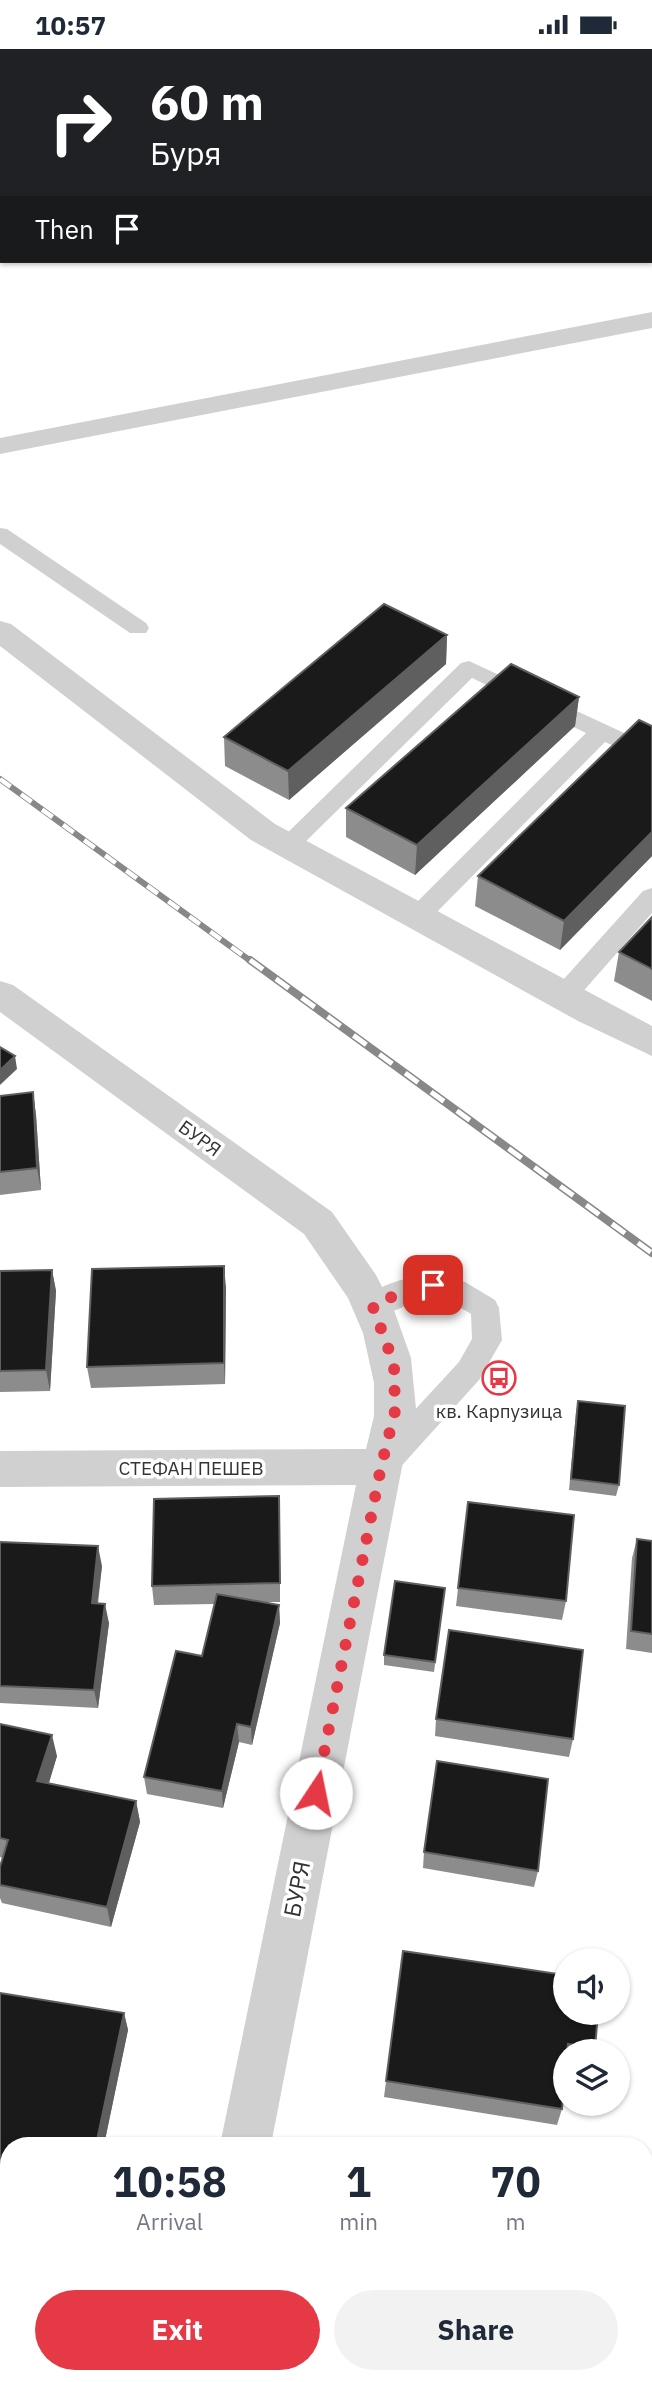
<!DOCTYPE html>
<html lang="en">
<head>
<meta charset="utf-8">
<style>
  :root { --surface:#fff; --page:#f2f2f3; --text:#1f2937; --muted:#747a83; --accent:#e63946 }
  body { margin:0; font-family:"IBM Plex Sans",sans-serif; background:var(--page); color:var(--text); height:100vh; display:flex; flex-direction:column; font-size:26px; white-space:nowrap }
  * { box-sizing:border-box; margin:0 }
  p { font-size:23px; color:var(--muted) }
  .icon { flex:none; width:38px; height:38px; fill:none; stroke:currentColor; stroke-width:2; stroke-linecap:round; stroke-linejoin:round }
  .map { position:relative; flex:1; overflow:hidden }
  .panel { position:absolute; left:0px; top:2088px; width:653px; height:247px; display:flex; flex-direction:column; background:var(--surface); border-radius:28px 28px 0 0; box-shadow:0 2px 5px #0004 }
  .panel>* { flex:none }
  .guide { position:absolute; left:0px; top:0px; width:653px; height:214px; box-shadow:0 2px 5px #0004; background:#202124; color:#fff; overflow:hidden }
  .tools { position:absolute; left:553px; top:1899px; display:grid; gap:14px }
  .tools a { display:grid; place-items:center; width:77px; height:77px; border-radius:50%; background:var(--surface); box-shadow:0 2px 5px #0004; font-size:35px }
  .pin { position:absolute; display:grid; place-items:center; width:60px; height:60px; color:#fff; margin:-30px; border-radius:14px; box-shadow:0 4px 10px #0006 }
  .me { position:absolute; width:77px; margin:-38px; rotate:11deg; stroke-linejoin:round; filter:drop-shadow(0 0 5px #0008) }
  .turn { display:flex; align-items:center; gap:24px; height:147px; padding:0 35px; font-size:32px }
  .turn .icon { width:91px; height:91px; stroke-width:2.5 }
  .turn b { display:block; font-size:49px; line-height:60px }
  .then { display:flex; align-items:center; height:66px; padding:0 35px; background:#0003; gap:14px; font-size:26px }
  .eta { display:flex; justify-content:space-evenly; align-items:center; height:119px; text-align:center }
  .eta b { font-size:42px; font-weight:800; line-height:49px }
  .action { display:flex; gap:14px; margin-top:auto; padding:14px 35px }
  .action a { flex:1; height:80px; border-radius:42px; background:var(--accent); color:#fff; font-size:28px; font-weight:800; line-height:80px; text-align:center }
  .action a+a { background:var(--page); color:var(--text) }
  .status { display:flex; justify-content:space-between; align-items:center; height:49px; padding:0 35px; background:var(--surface); direction:ltr }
  .status svg { height:19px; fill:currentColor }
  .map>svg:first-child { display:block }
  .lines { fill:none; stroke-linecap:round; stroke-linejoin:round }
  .service { fill:#d0d0d0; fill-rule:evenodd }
  .minor { fill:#d0d0d0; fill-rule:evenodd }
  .rail-far1-casing { stroke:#888; stroke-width:6 }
  .rail-casing { stroke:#888; stroke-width:8 }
  .rail-far1 { stroke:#fff; stroke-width:4.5; stroke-dasharray:13; stroke-linecap:butt }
  .rail { stroke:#fff; stroke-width:5; stroke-dasharray:16; stroke-linecap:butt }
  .wall { fill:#8c8c8c }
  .shaded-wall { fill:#5f5f5f }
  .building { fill:#1a1a1a; stroke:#5f5f5f; stroke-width:2 }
  .route { stroke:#e63946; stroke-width:12; stroke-dasharray:0 21.6 }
  .labels { text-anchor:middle; stroke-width:7; stroke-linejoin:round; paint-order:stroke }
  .street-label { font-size:19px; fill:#333; stroke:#fff }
  .poi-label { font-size:19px; fill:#333; stroke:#fff }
  .near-street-label { font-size:23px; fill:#333; stroke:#fff }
</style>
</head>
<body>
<div class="status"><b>10:57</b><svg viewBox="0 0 49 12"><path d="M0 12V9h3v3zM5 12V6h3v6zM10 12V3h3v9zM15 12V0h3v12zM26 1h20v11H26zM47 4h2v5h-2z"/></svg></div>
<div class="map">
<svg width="652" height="2333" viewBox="0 0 652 2333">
  <rect width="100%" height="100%" fill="#fff"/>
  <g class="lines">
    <path class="service" d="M0,149h2v10h-2z
      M0,479l7,1 139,94 3,5 -3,5h-16l-130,-89z
      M469,612l183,85v17l-47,-21 -179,181 -9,3 -9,-3 -4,-6 4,-6 178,-178 -114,-55 -176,173 -9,2 -9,-2 -3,-6 186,-182z
      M652,839v25l-80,91 -9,3 -9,-3 -4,-7 4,-7 89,-99z
      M429,1225l36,8 30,18 4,8 3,32 -23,40 -83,92 -11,4 -11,-4 -4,-9 4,-9 85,-92 13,-23 -1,-25c-44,-28 -56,-9 -98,5l-10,-4 -4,-8c10,-21 49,-30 70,-33z"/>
    <path class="minor" d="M367,0h31l-32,2z
      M0,58h2v14h-2z
      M652,263v16l-652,126v-16z
      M0,572l11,3 264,200 377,202v30l-74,-35 -327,-181 -251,-194z
      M0,932l13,4 319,227 44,63 18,35 17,48 5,51 -14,58 -131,678h-51l136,-660 -356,2v-36l366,-2 8,-33v-33l-11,-50 -15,-35 -44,-64 -304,-222z
      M173,2326h54l-1,7h-54z"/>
    <defs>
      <path id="rail-far1" d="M0,730l252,183"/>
      <path id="rail" d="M250,911l402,293"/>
    </defs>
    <use href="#rail-far1" class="rail-far1-casing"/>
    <use href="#rail" class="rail-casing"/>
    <use href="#rail-far1" class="rail-far1"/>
    <use href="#rail" class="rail"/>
  </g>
  <path class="wall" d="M447,586l-1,29 -157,136 -64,-34 -1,-29z
    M579,648l-4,29 -160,149 -69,-38v-29z
    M652,677v130l-92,94 -85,-44 3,-30z
    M652,868v84l-38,-20 5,-29z
    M33,1043l3,23 5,75 -41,5v-99z
    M52,1221l4,21 -6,100 -50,1v-121z
    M226,1238l-1,97 -134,4 -4,-21z
    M578,1352l41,84 -3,11 -47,-6 7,-78z
    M468,1453l98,99 -4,19 -106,-14z
    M280,1467v86h-14l13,3 1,18 -28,122 -13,-3 -16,66 -76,-14 -3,-17 58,-121 13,-52 -61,1 -2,-19z
    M637,1490l15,2v112l-26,-4 6,-91z
    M0,1493l102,24 -4,38 11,19 -11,85 -98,-5z
    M444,1550l-10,73 -50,-7v-10z
    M436,1670l137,20 -4,18 -134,-21z
    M0,1675l57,32 -8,27 87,18 4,21 -29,105 -109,-24 -2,-5v-31l3,-9 -3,-1z
    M424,1803l114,19 -4,16 -111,-19z
    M403,1902l192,97 -1,3h-29l-3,58 -5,16 -173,-28z
    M0,1944l124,20 4,17 -24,115h-95v63l-9,-1z"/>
  <path class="shaded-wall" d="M93,0h95l-10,2h-84z
    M634,0h18v18h-1v-16h-23z
    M651,69h1v31h-1z
    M447,586l-1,29 -157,136 -1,-29z
    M579,648l-4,29 -160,149 2,-30z
    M652,783v24l-92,94 4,-29z
    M15,1007l2,13 -17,16v-15z
    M33,1043l3,23 5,75 -4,-22z
    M224,1217l2,21 -1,97 -1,-21z
    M52,1221l4,21 -6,100 -4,-21z
    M98,1497l4,20 -7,56 -3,-19z
    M105,1555l4,19 -11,85 -4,-18z
    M279,1556l1,18 -28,122 -1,-18z
    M237,1675l2,18 -16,66 -1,-17z
    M52,1686l5,21 -14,46 -6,-21z
    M136,1752l4,21 -29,105 -4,-20z
    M124,1964l4,17 -24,115h-8z
    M12,2326h10l-2,7h-10z"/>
  <path class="building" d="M416,0h215l1,2h-226z
    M651,21l1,1v47h-1z
    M384,555l63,31 -159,136 -64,-34z
    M511,615l68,33 -162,148 -71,-37z
    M639,671l13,6v106l-88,89 -86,-45z
    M652,868v52l-33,-17z
    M0,998l15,9 -15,14z
    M33,1043l4,76 -37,4v-76z
    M224,1217v97l-137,4 5,-98z
    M52,1221l-6,100 -46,1v-100z
    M578,1352l47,5 -6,79 -48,-6z
    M279,1447l1,87 -128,3 2,-87z
    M468,1453l106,13 -8,86 -108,-13z
    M637,1490l15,2v93l-21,-3z
    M0,1493l98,4 -6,57 13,1 -11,86 -94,-4z
    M395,1532l50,7 -10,74 -51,-7z
    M217,1545l62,11 -28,122 -14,-3 -15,67 -78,-14 32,-126 26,5z
    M449,1581l134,20 -10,89 -137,-20z
    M0,1675l52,11 -15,46 99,20 -29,106 -107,-22v-18l8,-27 -8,-2z
    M437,1712l111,18 -10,92 -114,-19z
    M403,1902l162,24v38h33l-3,35 -27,-4 -1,7h-2v20l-3,38 -176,-28z
    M0,1944l124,20 -28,132h-87v50l-9,-1z
    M386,2093l25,3h-25z
    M0,2197l9,1v128h3l-2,7h-10z
    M350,2326h156v7h-157z"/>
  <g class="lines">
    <path class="route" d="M316,1744l65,-326 14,-56 -1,-47 -21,-57 28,-15 32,-7"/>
  </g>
  <defs>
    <symbol id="bus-ring" viewBox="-11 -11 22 22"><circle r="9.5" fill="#fff" stroke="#e63946" stroke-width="1.5"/><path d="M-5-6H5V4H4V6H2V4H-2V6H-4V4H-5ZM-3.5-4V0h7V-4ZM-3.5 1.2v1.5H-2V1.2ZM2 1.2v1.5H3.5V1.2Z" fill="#e63946"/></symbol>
  </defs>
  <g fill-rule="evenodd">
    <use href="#bus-ring" x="480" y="1310" width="38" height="38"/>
  </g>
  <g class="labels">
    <g class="street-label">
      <text transform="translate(200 1089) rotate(36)" y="7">БУРЯ</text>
      <text x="191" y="1426">СТЕФАН ПЕШЕВ</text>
    </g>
    <g class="poi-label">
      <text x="499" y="1369">кв. Карпузица</text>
    </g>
    <g class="near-street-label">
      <text transform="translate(297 1840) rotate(-79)" y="8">БУРЯ</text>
    </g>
  </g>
</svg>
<div class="tools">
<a><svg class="icon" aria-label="sound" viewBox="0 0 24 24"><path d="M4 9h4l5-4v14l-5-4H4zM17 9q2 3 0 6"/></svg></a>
<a><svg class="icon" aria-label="layers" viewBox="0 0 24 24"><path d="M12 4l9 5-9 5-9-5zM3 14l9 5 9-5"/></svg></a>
</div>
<div class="pin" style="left:433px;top:1236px;background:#d93025"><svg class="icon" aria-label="arrive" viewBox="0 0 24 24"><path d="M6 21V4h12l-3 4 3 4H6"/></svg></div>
<svg class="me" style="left:316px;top:1744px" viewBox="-20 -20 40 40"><circle r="19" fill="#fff"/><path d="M0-13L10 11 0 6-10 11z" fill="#e63946"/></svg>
<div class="guide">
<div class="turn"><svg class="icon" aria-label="right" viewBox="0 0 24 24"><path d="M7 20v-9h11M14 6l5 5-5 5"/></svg><div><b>60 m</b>Буря</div></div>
<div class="then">Then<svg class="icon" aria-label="arrive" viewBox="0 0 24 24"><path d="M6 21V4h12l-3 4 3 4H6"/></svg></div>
</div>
<section class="panel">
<div class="eta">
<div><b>10:58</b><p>Arrival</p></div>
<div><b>1</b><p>min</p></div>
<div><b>70</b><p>m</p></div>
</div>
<div class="action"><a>Exit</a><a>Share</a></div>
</section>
</div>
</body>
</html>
